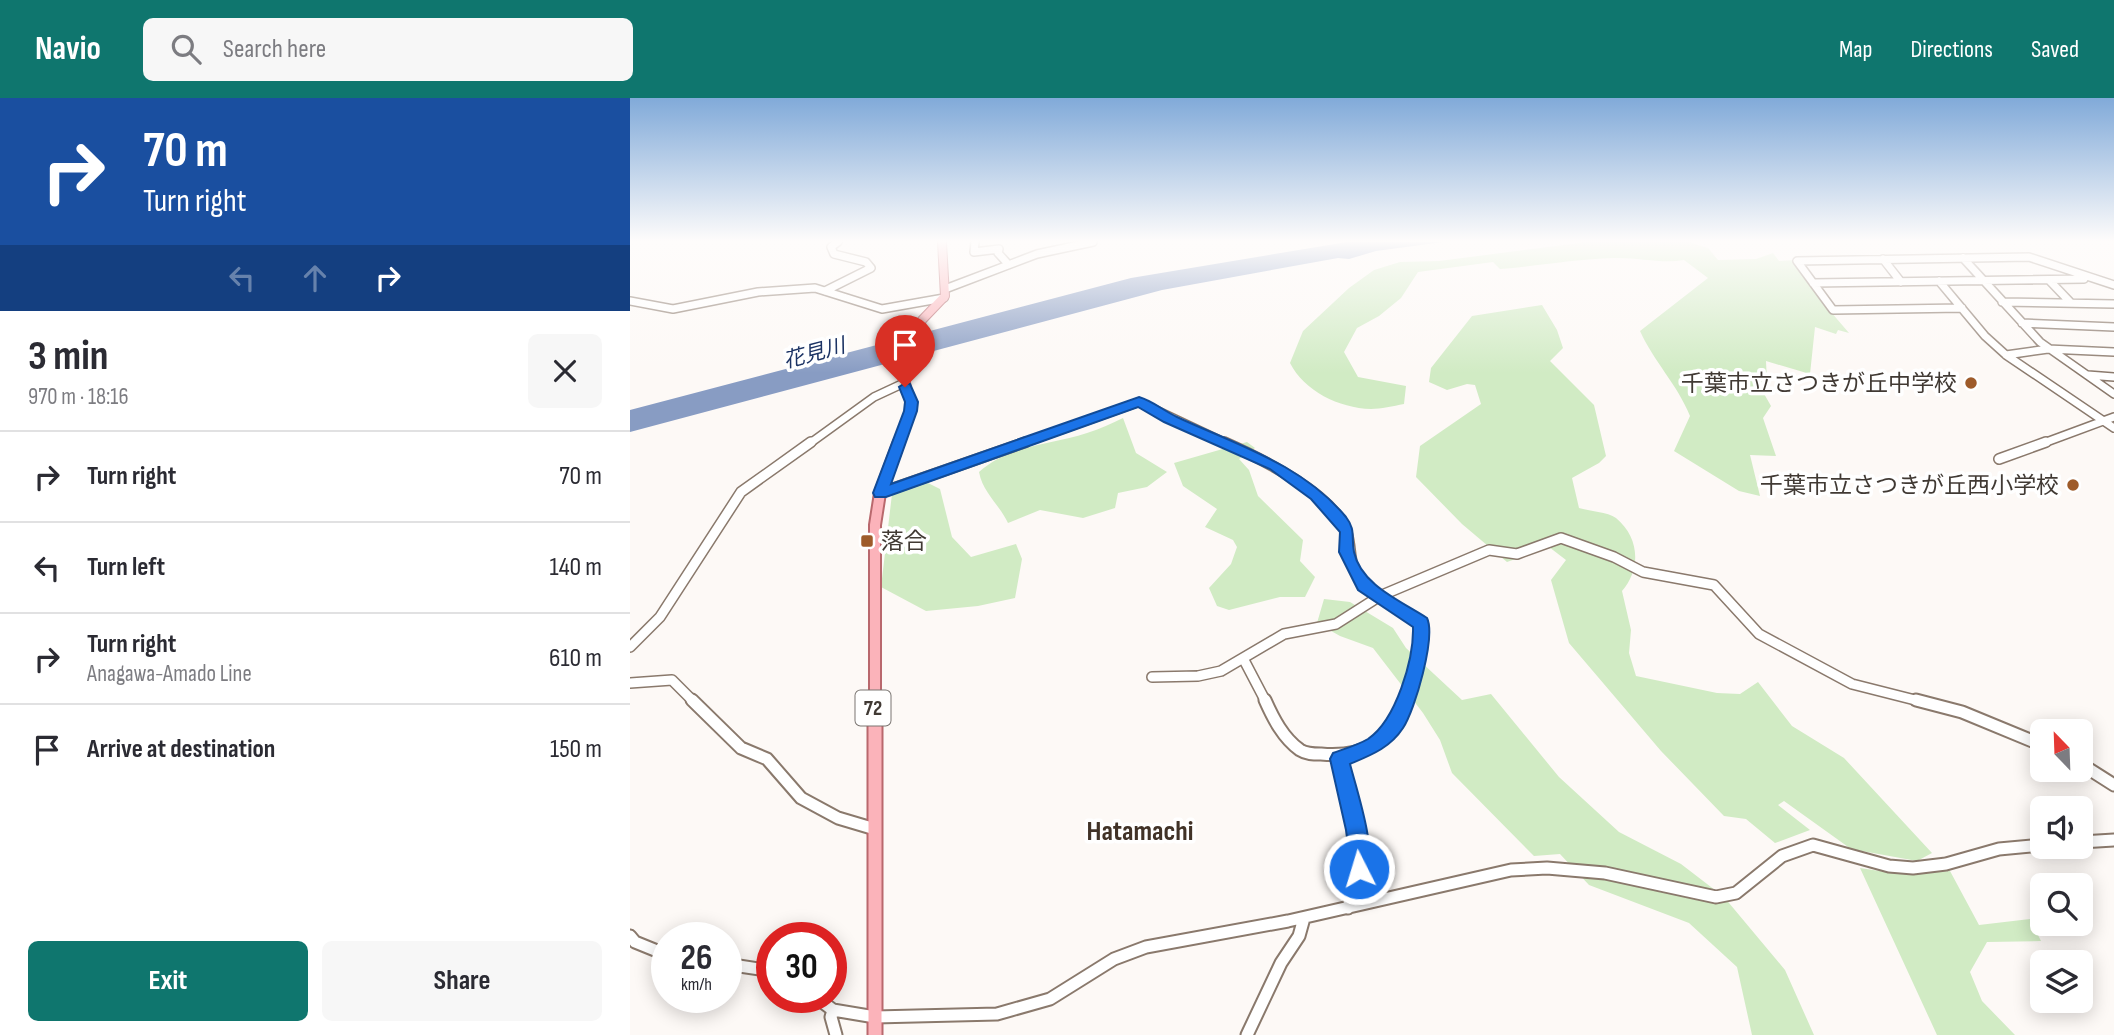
<!DOCTYPE html>
<html lang="en">
<head>
<meta charset="utf-8">
<style>
  :root { --surface:#fff; --page:#f7f7f7; --text:#2b2b33; --muted:#7c7c81; --line:#e1e1e2; --accent:#0f766e }
  body { margin:0; font-family:"Sofia Sans Condensed","Noto Sans JP",sans-serif; background:var(--page); color:var(--text); height:100vh; display:flex; flex-direction:column; font-size:26px; white-space:nowrap }
  * { box-sizing:border-box; margin:0 }
  p { font-size:23px; color:var(--muted) }
  .icon { flex:none; width:38px; height:38px; fill:none; stroke:currentColor; stroke-width:2; stroke-linecap:round; stroke-linejoin:round }
  .map { position:relative; flex:1; overflow:hidden }
  .panel { display:flex; flex-direction:column; background:var(--surface); width:630px }
  .panel>* { flex:none }
  .top-card { background:#1a4fa0; color:#fff; overflow:hidden }
  .needle { width:46px; rotate:337deg }
  .tools { position:absolute; left:1400px; top:621px; display:grid; gap:14px }
  .tools a { display:grid; place-items:center; width:63px; height:63px; border-radius:10px; background:var(--surface); box-shadow:0 4px 18px #0003; font-size:35px }
  .speed { position:absolute; left:21px; top:824px; display:flex; gap:14px; font-size:35px; font-weight:700; text-align:center }
  .speed>* { display:grid; place-content:center; width:91px; height:91px; border-radius:50%; background:var(--surface); box-shadow:0 4px 18px #0003; line-height:1 }
  .speed small { font-size:18px; font-weight:400 }
  .speed .limit { border:10px solid #d22; background:#fff; color:#111 }
  .pin { position:absolute; display:grid; place-items:center; width:60px; height:60px; color:#fff; margin:-72px -30px; border-radius:50% 50% 50% 0; rotate:-45deg; box-shadow:0 0 7px #0007 }
  .pin .icon { rotate:45deg }
  .me { position:absolute; width:77px; margin:-38px; rotate:355deg; stroke-linejoin:round; filter:drop-shadow(0 0 5px #0008) }
  .turn { display:flex; align-items:center; gap:24px; height:147px; padding:0 28px; font-size:32px }
  .turn .icon { width:91px; height:91px; stroke-width:2.5 }
  .turn b { display:block; font-size:49px; line-height:60px }
  .lanes { display:flex; align-items:center; height:66px; padding:0 28px; background:#0003; justify-content:center; gap:35px; direction:ltr }
  .lanes .off { opacity:.35 }
  .round { display:grid; place-items:center; flex:none; width:74px; height:74px; border-radius:10px; background:var(--page) }
  .headline { display:flex; align-items:center; justify-content:space-between; height:119px; padding:0 28px }
  h1 { font-size:42px; font-weight:700; line-height:52px }
  .action { display:flex; gap:14px; margin-top:auto; padding:14px 28px }
  .action a { flex:1; height:80px; border-radius:10px; background:var(--accent); color:#fff; font-size:28px; font-weight:700; line-height:80px; text-align:center }
  .action a+a { background:var(--page); color:var(--text) }
  ul { padding:0; list-style:none }
  li { display:flex; align-items:center; gap:21px; height:91px; padding:0 28px; border-top:2px solid var(--line) }
  li div { flex:1 }
  li b { display:block; font-size:26px }
  li em { font-style:normal }
  header { display:flex; align-items:center; gap:42px; box-sizing:border-box; height:98px; padding:0 35px; background:var(--accent); color:#fff }
  header strong { font-size:33px }
  nav { display:flex; gap:38px; margin-inline-start:auto; font-size:24px }
  .search { width:490px; height:63px; background:var(--page); display:flex; align-items:center; gap:18px; box-sizing:border-box; padding:0 24px; border-radius:10px; color:var(--muted); font-size:26px }
  main { display:flex; flex:1; min-height:0 }
  .map>svg:first-child { display:block }
  .green { fill:#d1ebc4 }
  .water { fill:#889cc3 }
  .lines { fill:none; stroke-linecap:round; stroke-linejoin:round }
  .minor-far2-casing { stroke:#8a796c; stroke-width:10 }
  .minor-far1-casing { stroke:#8a796c; stroke-width:12 }
  .minor-casing { stroke:#8a796c; stroke-width:15 }
  .major-far2-casing { stroke:#b9686d; stroke-width:10 }
  .major-far1-casing { stroke:#b9686d; stroke-width:14 }
  .major-casing { stroke:#b9686d; stroke-width:17 }
  .minor-far2 { stroke:#fff; stroke-width:7 }
  .minor-far1 { stroke:#fff; stroke-width:9 }
  .minor { stroke:#fff; stroke-width:11 }
  .major-far2 { stroke:#fbb3ba; stroke-width:8 }
  .major-far1 { stroke:#fbb3ba; stroke-width:10 }
  .major { stroke:#fbb3ba; stroke-width:13 }
  .route { fill:#1a73e8; stroke:#114b97; stroke-width:2 }
  .poi-dot { fill:#9e5b2a; stroke:#fff; stroke-width:2.5 }
  .labels { text-anchor:middle; stroke-width:7; stroke-linejoin:round; paint-order:stroke }
  .far-water-label { font-size:21px; font-style:italic; fill:#1c3364; stroke:#fff }
  .shield { fill:#fff; stroke:#7a7571; stroke-width:2 }
  .shield-label { font-size:21px; font-weight:bold; fill:#413a34 }
  .poi-label { font-size:23px; fill:#413a34; stroke:#fff; text-anchor:end }
  .near-neighbourhood-label { font-size:28px; font-weight:bold; fill:#413227; stroke:#fff }
</style>
</head>
<body>
<header>
<strong>Navio</strong>
<div class="search"><svg class="icon" aria-label="search" viewBox="0 0 24 24"><circle cx="10" cy="10" r="6"/><path d="M15 15l6 6"/></svg>Search here</div>
<nav><a>Map</a><a>Directions</a><a>Saved</a></nav>
</header>
<main>
<section class="panel">
<div class="top-card">
<div class="turn"><svg class="icon" aria-label="right" viewBox="0 0 24 24"><path d="M7 20v-9h11M14 6l5 5-5 5"/></svg><div><b>70 m</b>Turn right</div></div>
<div class="lanes"><svg class="icon off" aria-label="left" viewBox="0 0 24 24"><path d="M17 20v-9H6M10 6l-5 5 5 5"/></svg><svg class="icon off" aria-label="ahead" viewBox="0 0 24 24"><path d="M12 20V5M6 11l6-6 6 6"/></svg><svg class="icon" aria-label="right" viewBox="0 0 24 24"><path d="M7 20v-9h11M14 6l5 5-5 5"/></svg></div>
</div>
<div class="headline"><div><h1>3 min</h1><p>970 m · 18:16</p></div><a class="round"><svg class="icon" aria-label="close" viewBox="0 0 24 24"><path d="M6 6l12 12M18 6L6 18"/></svg></a></div>
<ul>
<li><svg class="icon" aria-label="right" viewBox="0 0 24 24"><path d="M7 20v-9h11M14 6l5 5-5 5"/></svg><div><b>Turn right</b></div><em>70 m</em></li>
<li><svg class="icon" aria-label="left" viewBox="0 0 24 24"><path d="M17 20v-9H6M10 6l-5 5 5 5"/></svg><div><b>Turn left</b></div><em>140 m</em></li>
<li><svg class="icon" aria-label="right" viewBox="0 0 24 24"><path d="M7 20v-9h11M14 6l5 5-5 5"/></svg><div><b>Turn right</b><p>Anagawa-Amado Line</p></div><em>610 m</em></li>
<li><svg class="icon" aria-label="arrive" viewBox="0 0 24 24"><path d="M6 21V4h12l-3 4 3 4H6"/></svg><div><b>Arrive at destination</b></div><em>150 m</em></li>
</ul>
<div class="action"><a>Exit</a><a>Share</a></div>
</section>
<div class="map">
<svg width="1484" height="937" viewBox="0 0 1484 937">
  <rect width="100%" height="100%" fill="#fdf9f6"/>
  <path class="green" d="M957,144h102l19,6 10,12 38,-1 17,-6 6,8 16,-1 30,45 24,28 -11,-3 -2,4 -21,-7 -5,47 -44,-13 1,21 -4,10 8,14 -8,12 13,38 -26,-1 10,41 -21,-5 -65,-40 16,-35c-13,-32 -36,-54 -50,-85l68,-53 -24,-18c-23,4 -46,-3 -70,-2 -38,1 -76,8 -114,11l-7,-7 -75,10 -17,26 -22,18 -22,12 -13,24 14,25 48,9 -2,18c-11,2 -23,5 -33,5 -32,-1 -67,-18 -81,-46l13,-32 46,-43 25,-18 26,-8 39,-1z
    M912,207l15,25 6,18 -13,13 44,44 12,51 -7,7 -27,15 7,30c10,3 29,4 37,10 24,20 25,51 6,73l9,39 -2,23 7,23 81,17 23,1 18,-12 34,44 52,32 88,95 -15,8 -66,-12 -67,-48 -6,4 32,25 -35,13 -29,-24 -22,-3 -63,-65 -92,-108 -18,-63 15,-20 -17,-13 -42,15 -45,-38 -46,-47 4,-31 61,-42 -6,-19 -8,-1 -20,6 -18,-8 2,-14 41,-52z
    M493,320l13,35 31,19 -20,15 -29,6 -3,15 -32,10 -43,-8 -32,13c-9,-19 -25,-30 -29,-51 30,-27 71,-27 108,-39 13,-4 25,-10 36,-15z
    M617,344l8,6 -16,11 10,11 9,26 45,44 -3,21 15,16 -10,20h-25l-51,13 -12,-4 -8,-18 22,-24 6,-17 -4,-7 -28,-13 12,-18 -34,-23 -9,-23z
    M298,385l12,6 12,48 19,20 45,-13 6,15 -7,39 -37,8 -52,5 -45,-24 11,-93 12,-8z
    M694,501l26,3 43,26 13,20 56,52 29,-6 68,83 60,55 62,32 43,33 61,73 29,65h-62l-15,-68 -48,-44 -100,-38 -29,-31 -26,2 -82,-83 -12,-33 -17,-27 -50,-65 -33,-12 -23,-13z
    M1230,770l39,6 51,-3 29,54 51,-6 11,22 -54,1 -17,30 12,29 33,34h-78z"/>
  <path class="water" d="M717,144h96l-67,9 -27,8 -11,-1 -176,32 -532,142v-22l501,-132z"/>
  <g class="lines">
    <defs>
      <path id="minor-far2" d="M345,144l-1,10 25,-3 -1,4 10,11
        M1333,160l77,84 74,52
        M1253,161l18,23
        M1419,182l22,23
        M1309,183l46,55 21,19 108,73
        M1183,185l271,-4
        M315,191l92,-35 56,-12
        M195,193l46,-23 -5,-6 -32,-8 -3,-7 7,-5
        M0,203l43,8 85,-17 57,-4 67,21 62,-11
        M1372,204l112,2
        M1332,210l-129,2 -36,-49 232,-4 85,28
        M1392,225l92,4
        M1376,257l42,-6 66,3
        M1458,277l26,2
        M179,346l65,-47 30,-14
        M391,346l118,-42 89,42
        M1411,346l73,-27"/>
      <path id="minor-far1" d="M594,344c34,15 112,53 123,91 5,17 1,31 13,46 15,19 42,30 61,44l-4,45 -12,34
        M1369,361l47,-17
        M250,395l146,-51
        M0,549l30,-30 81,-125 70,-50
        M614,562l22,42
        M522,579l46,-1 23,-5 63,-37 52,-10 44,-28 109,-46 28,4 44,-16 53,19 29,15 71,13 45,49 93,50 71,18
        M0,585l42,-3 22,22"/>
      <path id="minor" d="M62,602l49,48 26,11 34,39 37,20 37,11
        M635,602c8,18 18,38 35,50 6,4 13,4 21,4 45,4 67,-13 85,-54
        M1286,602l46,12 80,33
        M709,661c13,51 26,97 9,149
        M1451,666l33,21
        M1451,744l33,-2
        M0,838l5,6 32,13
        M96,866l46,7
        M187,900l16,12 42,7 122,-3 53,-15 64,-40 32,-12 142,-26 223,-51 36,-2 58,5 111,24 20,-4 46,-37 31,-11 76,21 24,2 33,-4 53,-15 43,-4
        M203,912l-2,7 5,18
        M617,937l34,-72 18,-27 5,-18"/>
      <path id="major-far2" d="M269,346l12,-33 -7,-40 18,-51 23,-24 -3,-54"/>
      <path id="major-far1" d="M245,604v-177l5,-32 19,-51"/>
      <path id="major" d="M245,602v335"/>
    </defs>
    <use href="#minor-far2" class="minor-far2-casing"/>
    <use href="#minor-far1" class="minor-far1-casing"/>
    <use href="#minor" class="minor-casing"/>
    <use href="#major-far2" class="major-far2-casing"/>
    <use href="#major-far1" class="major-far1-casing"/>
    <use href="#major" class="major-casing"/>
    <use href="#minor-far2" class="minor-far2"/>
    <use href="#minor-far1" class="minor-far1"/>
    <use href="#minor" class="minor"/>
    <use href="#major-far2" class="major-far2"/>
    <use href="#major-far1" class="major-far1"/>
    <use href="#major" class="major"/>
  </g>
  <linearGradient id="sky" x2="0" y2="1"><stop stop-color="#81aad9"/><stop offset="0.52" stop-color="#fefcfb"/><stop offset="1" stop-color="#fefcfb" stop-opacity="0"/></linearGradient>
  <rect width="1484" height="275" fill="url(#sky)"/>
  <path class="route" d="M275,285l5,1 8,18 -1,9 -26,73 248,-87c14,4 25,14 38,20 60,28 125,47 169,100 10,13 5,20 8,35 7,33 47,49 73,66 9,19 -12,92 -24,110 -13,20 -32,27 -53,36 7,27 27,86 17,112l-8,3 -7,-3 -6,-46 -16,-71 3,-6c11,-4 25,-8 35,-14 28,-19 46,-80 45,-112l-55,-37 -19,-38 1,-20 -29,-33 -41,-30 -106,-47 -26,-15 -252,90h-11l-2,-4 31,-82 1,-9 -6,-15z"/>
  <g class="poi-dot">
    <circle cx="1341" cy="285" r="7"/>
    <circle cx="1443" cy="387" r="7"/>
    <rect x="230" y="436" width="14" height="14" rx="3.5"/>
  </g>
  <g class="labels">
    <g class="far-water-label">
      <text transform="translate(184 255) rotate(-15)" y="7">花見川</text>
    </g>
    <rect class="shield" x="225.5" y="592.5" width="35" height="35" rx="5"/>
    <g class="shield-label">
      <text x="243" y="617">72</text>
    </g>
    <g class="poi-label">
      <text x="1327" y="293">千葉市立さつきが丘中学校</text>
      <text x="1429" y="395">千葉市立さつきが丘西小学校</text>
      <text x="251" y="451" text-anchor="start">落合</text>
    </g>
    <g class="near-neighbourhood-label">
      <text x="510" y="742">Hatamachi</text>
    </g>
  </g>
</svg>
<div class="tools">
<a><svg class="needle" viewBox="-14 -14 28 28"><path d="M0-13l5 13h-10z" fill="#e53935"/><path d="M0 13l5-13h-10z" fill="#7c7c81"/></svg></a>
<a><svg class="icon" aria-label="sound" viewBox="0 0 24 24"><path d="M4 9h4l5-4v14l-5-4H4zM17 9q2 3 0 6"/></svg></a>
<a><svg class="icon" aria-label="search" viewBox="0 0 24 24"><circle cx="10" cy="10" r="6"/><path d="M15 15l6 6"/></svg></a>
<a><svg class="icon" aria-label="layers" viewBox="0 0 24 24"><path d="M12 4l9 5-9 5-9-5zM3 14l9 5 9-5"/></svg></a>
</div>
<div class="speed"><div>26<small>km/h</small></div><div class="limit">30</div></div>
<div class="pin" style="left:275px;top:289px;background:#d93025"><svg class="icon" aria-label="arrive" viewBox="0 0 24 24"><path d="M6 21V4h12l-3 4 3 4H6"/></svg></div>
<svg class="me" style="left:729px;top:771px" viewBox="-20 -20 40 40"><circle r="17" fill="#1a73e8" stroke="#fff" stroke-width="3"/><path d="M0-11L8 9 0 5-8 9z" fill="#fff"/></svg>
</div>
</main>
</body>
</html>
